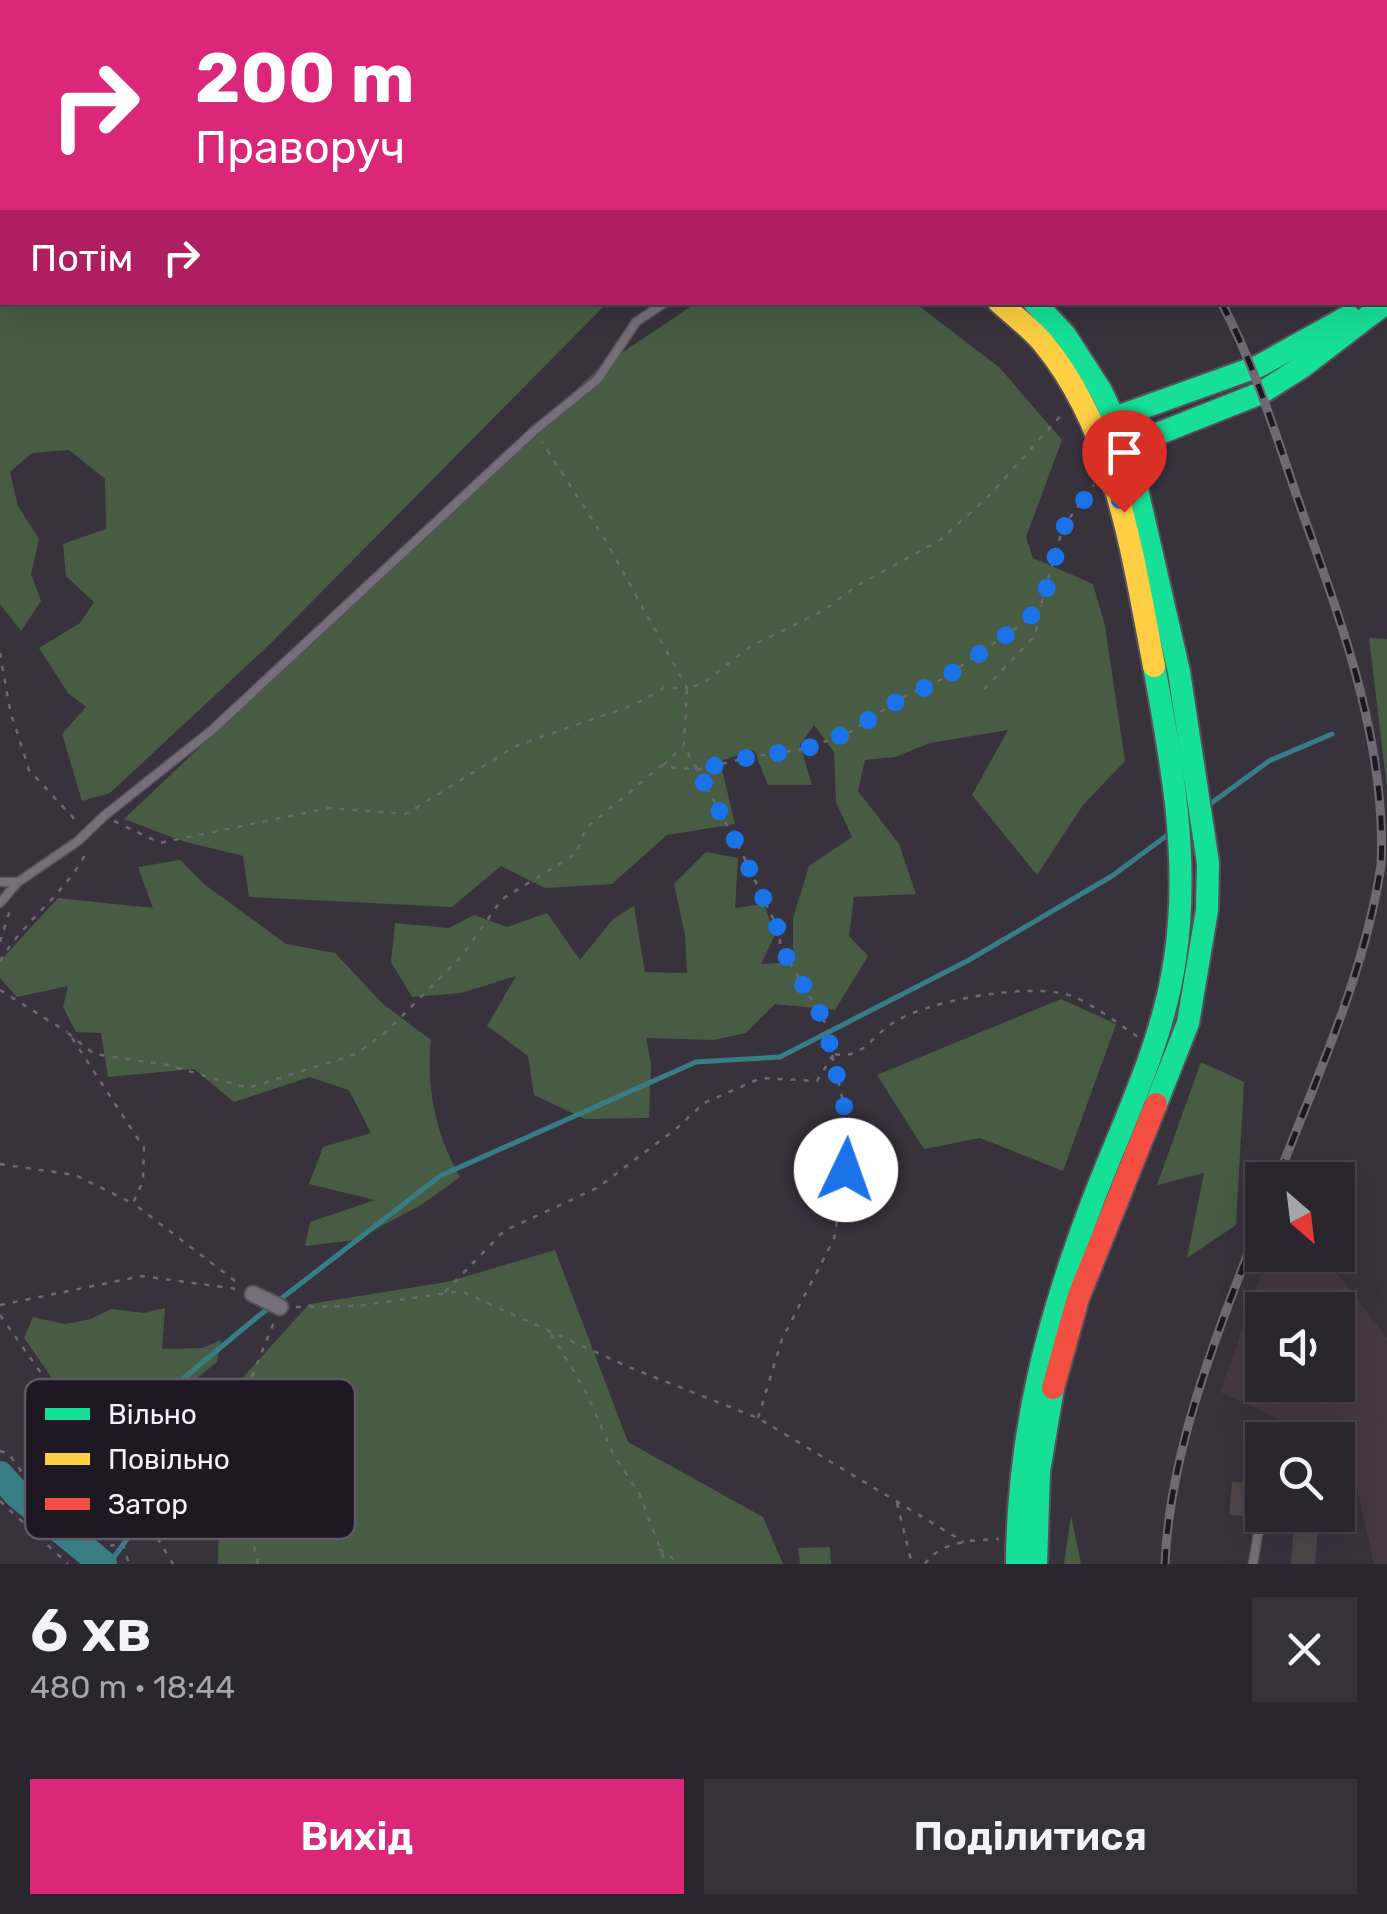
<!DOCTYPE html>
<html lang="uk">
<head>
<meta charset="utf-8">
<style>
  :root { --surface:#2a262e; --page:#36323a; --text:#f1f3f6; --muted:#a5a5aa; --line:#46434a; --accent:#db2777 }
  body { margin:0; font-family:Rubik,sans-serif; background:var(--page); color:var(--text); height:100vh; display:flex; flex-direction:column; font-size:38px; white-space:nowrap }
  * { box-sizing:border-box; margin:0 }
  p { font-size:32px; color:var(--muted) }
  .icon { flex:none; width:55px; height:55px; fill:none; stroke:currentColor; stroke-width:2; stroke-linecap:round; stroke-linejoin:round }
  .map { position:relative; height:1564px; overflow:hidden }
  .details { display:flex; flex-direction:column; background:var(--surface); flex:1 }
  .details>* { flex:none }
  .hud { position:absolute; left:0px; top:0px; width:1388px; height:305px; box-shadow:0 10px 40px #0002,0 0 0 2px var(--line); background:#db2777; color:#fff; overflow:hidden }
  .needle { width:65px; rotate:152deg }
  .tools { position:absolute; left:1245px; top:1162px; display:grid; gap:20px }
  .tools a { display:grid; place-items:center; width:110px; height:110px; border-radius:0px; background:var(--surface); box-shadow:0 10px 40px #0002,0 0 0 2px var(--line); font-size:50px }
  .pin { position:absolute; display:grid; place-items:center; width:85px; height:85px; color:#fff; margin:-102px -42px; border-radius:50% 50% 50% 0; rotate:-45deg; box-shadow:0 0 10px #0007 }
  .pin .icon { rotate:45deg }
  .me { position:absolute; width:110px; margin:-55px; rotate:3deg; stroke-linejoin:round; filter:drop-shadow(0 0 8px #0008) }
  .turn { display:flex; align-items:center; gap:35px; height:210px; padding:0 30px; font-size:45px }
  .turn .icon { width:130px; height:130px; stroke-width:2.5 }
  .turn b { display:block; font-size:70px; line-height:85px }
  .then { display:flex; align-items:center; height:95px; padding:0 30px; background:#0003; gap:20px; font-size:38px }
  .round { display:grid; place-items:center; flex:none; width:105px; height:105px; border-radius:0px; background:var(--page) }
  .headline { display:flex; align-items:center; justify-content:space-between; height:170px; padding:0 30px }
  h1 { font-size:60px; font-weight:600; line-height:75px }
  .primary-button { display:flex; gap:20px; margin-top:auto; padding:20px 30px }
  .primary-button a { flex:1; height:115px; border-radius:0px; background:var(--accent); color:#fff; font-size:40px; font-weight:600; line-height:115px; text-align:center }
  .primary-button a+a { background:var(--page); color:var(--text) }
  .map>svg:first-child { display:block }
  .industrial { fill:#463946; fill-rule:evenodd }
  .green { fill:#485c43 }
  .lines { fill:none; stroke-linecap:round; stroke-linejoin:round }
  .stream { stroke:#377e84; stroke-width:5 }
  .river { stroke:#377e84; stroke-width:28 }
  .building { fill:#4e4649 }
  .lane-casing { stroke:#57515c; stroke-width:11 }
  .street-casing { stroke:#57515c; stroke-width:19 }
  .fast-casing { stroke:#57515c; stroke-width:26 }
  .slow-casing { stroke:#57515c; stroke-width:26 }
  .jam-casing { stroke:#57515c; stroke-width:26 }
  .path { stroke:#6e6871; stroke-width:2.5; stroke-dasharray:5 8; stroke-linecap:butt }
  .lane { stroke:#746f79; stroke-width:8 }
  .street { stroke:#746f79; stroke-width:15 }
  .fast { stroke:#16e098; stroke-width:22 }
  .slow { stroke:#ffcf43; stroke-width:22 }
  .jam { stroke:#f24e42; stroke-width:22 }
  .rail-casing { stroke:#6f6973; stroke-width:9 }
  .rail { stroke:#1d1821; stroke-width:5; stroke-dasharray:15; stroke-linecap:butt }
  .route { stroke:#1a73e8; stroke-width:18; stroke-dasharray:0 32.4 }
  .key { fill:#1d1821; stroke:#5e5863; stroke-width:2.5 }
  .key-label { font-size:28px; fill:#f7effd }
</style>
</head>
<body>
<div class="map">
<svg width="1387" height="1564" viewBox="0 0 1387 1564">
  <rect width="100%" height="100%" fill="#38323d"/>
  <path class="industrial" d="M1268,1255h55l64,83v226h-13l-25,-113 -11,-6v-5h-12l-106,-48zM1262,1310h76v75h-76z"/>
  <path class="green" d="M151,0h609l-2,2z
    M1082,0h215l4,2h-220z
    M0,52l2,250 605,1 -338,342 -159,148 -28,8 -20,-67 24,-27 -18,-14 -29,-45 41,-25 14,-21 -28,-26 -3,-32 43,-15 -1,-50 -36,-29 -37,3 -22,19 8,34 21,33 -8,35 10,27 -20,30 -21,-27z
    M696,303h219l84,64 63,73 -36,97 7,21 60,26 12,42 20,135 -42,44 -46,70 -65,-80 36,-65 -78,13 -35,14 -30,3 -7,31 41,53 17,50 -62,3 -5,39 19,20 -33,54 -60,-6 -29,29 -33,7 -67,-2 5,26 -2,54 -64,1 -51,-24 -6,-39 -41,-30 29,-50 -55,17 -49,4 -21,-35 4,-39 54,5 25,-13 33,12 40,-14 33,47 33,-41 21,-13 11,66 42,1 -2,-38 -11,-51 32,-32 32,6 -3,50 29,-4 11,31 -14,29 32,-2v-44l16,-52 43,-29 -16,-35 -2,-50 -20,-27 -14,20 12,40h-44l-14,-35 -34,11 15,63 -68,11 -55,49 -67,4 -44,-22 -49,41 -203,-10 -6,-41 -61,-15 -58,-22 475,-451z
    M1369,638l18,1v149z
    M180,860l24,24 82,60 49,9 48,51 48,36c-5,48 5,95 29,137l-39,28 -66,35 -50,6 5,-24 65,-22 -66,-16 14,-37 48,-14 -22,-43 -39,-13 -76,25 -40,-33 -86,8 -7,-44 -25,-1 -13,-25 5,-21 -51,11 -17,-19v-17l58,-63 95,10 -15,-41z
    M1061,999l55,25 -53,147 -83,-33 -56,11 -47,-74z
    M1201,1062l43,20 -8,143 -49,33 17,-85 -47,12z
    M555,1250l73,192 135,75 20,47h-565l3,-162 88,-98 138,-22z
    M165,1308l-3,41 40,-1 19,-8 -4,22 -26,21 -13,27 28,37 -7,40 -18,10c-19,-6 -37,-5 -55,-13l-102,-146 9,-21 32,7 26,-5 20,-10 33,4z
    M1071,1515l10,49h-17z
    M830,1547l1,17h-31l-2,-16z"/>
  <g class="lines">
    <path class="stream" d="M1206,807l63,-46 63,-27
      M109,1564l47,-65 -25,-77 125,-104 184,-142 256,-114 84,-5 189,-97 143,-84 61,-45"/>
    <path class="river" d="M0,1475l17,19 86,70"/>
  </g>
  <path class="building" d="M1232,1482l30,2v20l-8,-1 -1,14 -24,-2z
    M1295,1515h24l-4,49h-24z"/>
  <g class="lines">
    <defs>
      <path id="lane" d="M215,0l12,2
        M471,0l12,2
        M0,882h18l60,-41 26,-25 107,-85 323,-300 64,-52 38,-57 30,-20
        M0,903l18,-21
        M1253,1564l5,-30"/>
      <path id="street" d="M253,1294l27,13"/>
      <path id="fast" d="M96,0l13,2
        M0,6h2
        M1034,302l31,33 36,56 26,55 52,226 29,191 -1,47 -19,113 -32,81
        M1103,422l156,-56 90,-50
        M1117,450l144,-57 41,-26 85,-65
        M1017,1564c1,-129 29,-241 75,-361 30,-79 71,-159 83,-244 15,-98 -3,-196 -21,-293
        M1036,1564l3,-93 14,-83"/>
      <path id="slow" d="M999,302c15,14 32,26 45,42 72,88 89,214 110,322"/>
      <path id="jam" d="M1053,1388l25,-90 78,-194"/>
    </defs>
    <use href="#lane" class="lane-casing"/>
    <use href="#street" class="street-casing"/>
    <use href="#fast" class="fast-casing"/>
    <use href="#slow" class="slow-casing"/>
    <use href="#jam" class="jam-casing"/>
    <path class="path" d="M757,0l1,2
      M0,653l10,57 19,60 49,53
      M984,689l51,-53 6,-31
      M663,765l20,-18
      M114,821l46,22 169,-35 77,6 110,-68 117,-41 31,-17h23l-81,-147 -64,-99
      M0,942l10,-32
      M0,961c24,-41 67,-68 88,-112
      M0,990l67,42
      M68,1033l26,21 73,11 81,23 108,-34 29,-21 77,-77 40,-57 74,-45 9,-25 76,-63 36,4 53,-13 55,-8 45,-17 52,-34 40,-19 84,-58 15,-17 22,-77 31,-42
      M72,1038l72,110 -1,33 -10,22 106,81
      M835,1054c27,6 38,-19 58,-31 35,-23 131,-39 172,-29 20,4 55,31 73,43
      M0,1164l75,11 57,28
      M445,1292l59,-61 93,-43 79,-59 28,-26 57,-25 56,3 16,-26
      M0,1305l142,-29 95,13
      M296,1307l61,-1 104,-15 170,77 127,50 206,124
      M0,1315l155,219 18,30
      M551,1334l34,56 29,66 25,37 27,71
      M758,1418l24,-79 52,-100 17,-103 -27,-116 -44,-74v-13l-40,-84 -56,-103 3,-58 15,-4 49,-38 72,-35 32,-24 85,-47 48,-43 76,-85
      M0,1451l8,2 24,33 40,26 20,36 31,-4 6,20
      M0,1501l68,63
      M897,1503l15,61
      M157,1531l14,-39 57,-57
      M659,1549l22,15
      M258,1564l-29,-131 45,-111
      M925,1564c15,-23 49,-24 74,-25"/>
    <use href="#lane" class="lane"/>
    <use href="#street" class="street"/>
    <use href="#fast" class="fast"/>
    <use href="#slow" class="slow"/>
    <use href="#jam" class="jam"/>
    <defs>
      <path id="rail" d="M586,0l10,2
        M1221,302c36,67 57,141 82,212 39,110 84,231 78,351 -16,109 -65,213 -104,315
        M1165,1564c5,-119 55,-237 97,-347"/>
    </defs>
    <use href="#rail" class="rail-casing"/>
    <use href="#rail" class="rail"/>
  </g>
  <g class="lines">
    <path class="route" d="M846,1170l5,-34 -27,-116 -44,-74v-13l-40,-84 -43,-79 53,-13 55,-8 45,-17 52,-34 40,-18 84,-59 16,-17 22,-77 29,-39 11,-33 20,57"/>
  </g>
  <rect x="25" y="1379" width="330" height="160" rx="15" class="key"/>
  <rect x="45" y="1408" width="45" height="12" fill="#16e098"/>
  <rect x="45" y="1453" width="45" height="12" fill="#ffcf43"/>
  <rect x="45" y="1498" width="45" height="12" fill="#f24e42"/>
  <g class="key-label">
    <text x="108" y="1424">Вільно</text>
    <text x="108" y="1469">Повільно</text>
    <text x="108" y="1514">Затор</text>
  </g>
</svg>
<div class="tools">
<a><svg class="needle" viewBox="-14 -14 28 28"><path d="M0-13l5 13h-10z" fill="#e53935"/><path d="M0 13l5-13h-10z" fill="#a5a5aa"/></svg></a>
<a><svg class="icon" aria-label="sound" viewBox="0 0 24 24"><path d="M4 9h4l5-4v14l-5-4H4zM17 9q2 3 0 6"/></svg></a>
<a><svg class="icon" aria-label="search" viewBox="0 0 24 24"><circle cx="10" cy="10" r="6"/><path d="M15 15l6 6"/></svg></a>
</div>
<div class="pin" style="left:1124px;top:512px;background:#d93025"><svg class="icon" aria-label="arrive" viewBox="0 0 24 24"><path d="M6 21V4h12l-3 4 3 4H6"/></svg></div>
<svg class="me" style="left:846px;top:1170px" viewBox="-20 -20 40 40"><circle r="19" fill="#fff"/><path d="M0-13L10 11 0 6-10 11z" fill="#1a73e8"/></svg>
<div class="hud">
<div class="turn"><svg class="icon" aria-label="right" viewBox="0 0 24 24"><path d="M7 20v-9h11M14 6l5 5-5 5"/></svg><div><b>200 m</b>Праворуч</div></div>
<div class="then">Потім<svg class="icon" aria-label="right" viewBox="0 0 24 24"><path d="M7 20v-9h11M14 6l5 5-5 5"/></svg></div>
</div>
</div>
<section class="details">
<div class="headline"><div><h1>6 хв</h1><p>480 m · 18:44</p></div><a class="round"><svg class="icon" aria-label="close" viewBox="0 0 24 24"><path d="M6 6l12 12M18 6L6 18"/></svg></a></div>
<div class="primary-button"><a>Вихід</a><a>Поділитися</a></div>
</section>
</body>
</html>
